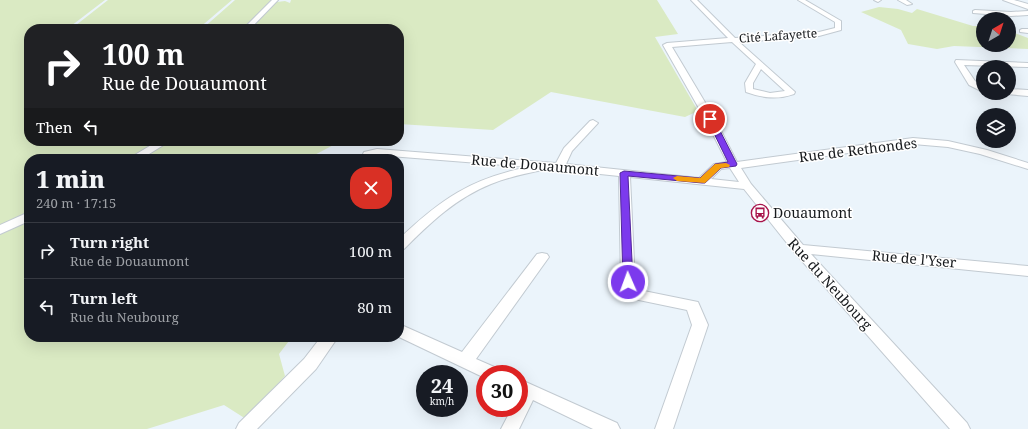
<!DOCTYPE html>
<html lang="en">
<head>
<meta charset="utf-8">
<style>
  :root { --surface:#171b24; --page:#242831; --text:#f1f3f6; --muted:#9ea1a6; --line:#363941 }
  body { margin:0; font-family:"Noto Serif",serif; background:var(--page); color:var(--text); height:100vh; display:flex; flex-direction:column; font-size:15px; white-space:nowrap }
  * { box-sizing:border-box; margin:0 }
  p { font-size:13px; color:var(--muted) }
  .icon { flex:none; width:22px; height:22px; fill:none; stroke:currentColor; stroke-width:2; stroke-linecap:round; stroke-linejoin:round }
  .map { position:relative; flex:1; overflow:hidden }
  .drawer { position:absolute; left:24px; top:154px; width:380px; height:188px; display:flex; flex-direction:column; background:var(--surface); border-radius:16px; box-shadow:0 4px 16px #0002 }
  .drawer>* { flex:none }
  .guide { position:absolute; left:24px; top:24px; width:380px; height:122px; border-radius:16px; box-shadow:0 4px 16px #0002; background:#202124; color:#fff; overflow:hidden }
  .needle { width:26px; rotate:39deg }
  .controls { position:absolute; left:976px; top:12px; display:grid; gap:8px }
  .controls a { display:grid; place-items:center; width:40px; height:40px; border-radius:50%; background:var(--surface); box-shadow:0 4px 16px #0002; font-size:20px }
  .speed { position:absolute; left:416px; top:365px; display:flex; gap:8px; font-size:20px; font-weight:700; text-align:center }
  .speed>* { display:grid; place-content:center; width:52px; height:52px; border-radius:50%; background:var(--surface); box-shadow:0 4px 16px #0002; line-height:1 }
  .speed small { font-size:10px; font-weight:400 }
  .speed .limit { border:6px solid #d22; background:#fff; color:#111 }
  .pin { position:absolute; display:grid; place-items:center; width:34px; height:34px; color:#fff; margin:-17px; border:2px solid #fff; border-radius:50%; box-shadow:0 1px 4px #0007 }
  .me { position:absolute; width:44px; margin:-22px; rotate:358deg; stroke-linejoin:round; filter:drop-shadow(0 0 3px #0008) }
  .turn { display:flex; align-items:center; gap:14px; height:84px; padding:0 12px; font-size:18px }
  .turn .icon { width:52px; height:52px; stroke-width:2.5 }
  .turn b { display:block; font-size:28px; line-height:34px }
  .then { display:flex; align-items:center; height:38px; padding:0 12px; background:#0003; gap:8px; font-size:15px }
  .round { display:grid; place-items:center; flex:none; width:42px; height:42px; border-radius:16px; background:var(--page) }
  .summary { display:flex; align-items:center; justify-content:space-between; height:68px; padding:0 12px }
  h1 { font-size:24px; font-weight:800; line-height:30px }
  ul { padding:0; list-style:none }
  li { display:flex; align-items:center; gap:12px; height:56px; padding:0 12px; border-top:1px solid var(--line) }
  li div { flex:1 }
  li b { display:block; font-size:15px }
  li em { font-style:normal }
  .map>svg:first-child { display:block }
  .green { fill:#daeac3 }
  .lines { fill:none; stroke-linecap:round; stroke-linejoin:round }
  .minor-casing { stroke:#c2cad1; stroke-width:2 }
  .tertiary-casing { stroke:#c2cad1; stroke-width:2 }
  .minor { fill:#fff; fill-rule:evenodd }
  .tertiary { fill:#fff; fill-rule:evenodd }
  .route { fill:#7c3aed; stroke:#51269a }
  .slow { fill:#f59e0b }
  .labels { text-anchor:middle; stroke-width:3; stroke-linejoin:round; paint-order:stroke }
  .far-street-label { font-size:12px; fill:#171a1d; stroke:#fff }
  .street-label { font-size:14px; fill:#171a1d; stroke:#fff }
  .poi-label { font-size:14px; fill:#171a1d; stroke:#fff; text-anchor:start }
</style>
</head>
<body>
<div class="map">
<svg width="1028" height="429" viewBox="0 0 1028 429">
  <rect width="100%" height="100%" fill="#ebf4fb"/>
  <path class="green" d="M0,0h105l-38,29h-38v112h312l-34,18h-278v178h263l-13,17 6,22 -39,43 -22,-14 -77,24h-147z
    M108,0h124l-34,29h-127z
    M235,0h36l-2,3 16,-2 5,2 1,-3h366l21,34 -23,3 43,74 -13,6 -134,-25 -58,38 -94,-6v-95h-197z
    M879,7l19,2 14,4 5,-4 56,17h10v19h26v-14l19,7v11l-74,-3 -17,3 -29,-5 -7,-14 -40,-18z"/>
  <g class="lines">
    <defs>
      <path id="minor" d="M272,0h6l-28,29h-7z
        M691,0h6l38,38 84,-6 16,-4v-6l-37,-22h7l36,21v9l-22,6 -80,6 56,50 -1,2c-17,6 -31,4 -48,-2l-1,-9 11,-19 -24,-22 -60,5 43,72 22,43 176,-24 35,3 39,9 41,13v6l-48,-15 -32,-7 -35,-3 -172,24 10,16 52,61 225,21v10l-217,-22 156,169 3,6h-20l-156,-177 -50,-63 -114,-12 5,105 4,8 59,12 10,23 -35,104h-18l37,-104 -5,-15 -53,-11 -5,-1 -8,-16 -2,-106 -76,-8 -1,2c-17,4 -34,7 -51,14 -35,14 -61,39 -87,65l-5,1v-11c42,-40 71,-60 129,-72l-151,-12 -9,2 -4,-1 -1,-2 1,-2 13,-3 179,14 8,-15 26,-27 3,-1 5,3 -26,28 -6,13 133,14 15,-14 13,-2 -22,-43 -42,-74 4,-2 61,-5zM761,69l24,22 -15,2 -17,-4v-6zM730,168l9,14 -28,-3 10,-10z
        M874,0h7l-3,2z
        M898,0h8l6,4 -5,1z
        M975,10l36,2 17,-1v4l-17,1 -38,-3v-2z
        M1022,29h6v4l-8,-1v-2z
        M956,60l72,3v4l-64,-2 11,16 8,5v6l-14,-7 -14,-23z
        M1009,89l19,1v6l-22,-2 3,-1z
        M158,141h12l-29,18h-13z
        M29,212v9l-29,13v-9z
        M542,253l5,1 2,3 -73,102 23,10 2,5h-16v4l-86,-41v-13l63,28 75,-98z
        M321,337h17l-22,32 -59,60h-21l3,-6 65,-64z
        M519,379l98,44 3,6h-27l-60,-29 -14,29h-18l11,-21h7z"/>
      <path id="tertiary" d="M1003,0h11l14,4v5z"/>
    </defs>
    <use href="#minor" class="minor-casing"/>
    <use href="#tertiary" class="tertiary-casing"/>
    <use href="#minor" class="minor"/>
    <use href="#tertiary" class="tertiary"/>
  </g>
  <path class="route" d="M710,117l4,2 23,45 -1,2 -15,2 -16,15h-3l-74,-7 5,106 -1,2h-8l-1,-2 -3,-109 4,-2 76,7 15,-14 13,-2 -21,-43z"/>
  <path class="slow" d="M726,163l4,2 -1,2 -8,1 -16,15 -28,-2 -4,-3 4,-2 23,2 15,-14z"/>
  <defs>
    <symbol id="bus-ring" viewBox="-11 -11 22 22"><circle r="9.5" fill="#fff" stroke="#a8134a" stroke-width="1.5"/><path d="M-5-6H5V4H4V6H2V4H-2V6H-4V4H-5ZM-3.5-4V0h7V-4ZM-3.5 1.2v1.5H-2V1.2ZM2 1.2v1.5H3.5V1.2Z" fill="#a8134a"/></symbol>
  </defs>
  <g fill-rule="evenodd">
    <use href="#bus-ring" x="750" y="203" width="20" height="20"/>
  </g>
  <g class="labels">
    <g class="far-street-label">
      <text transform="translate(778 36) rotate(-4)" y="4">Cité Lafayette</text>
    </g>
    <g class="street-label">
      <text transform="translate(858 150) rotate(-7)" y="5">Rue de Rethondes</text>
      <text transform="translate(535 165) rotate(5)" y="5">Rue de Douaumont</text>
      <text transform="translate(914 259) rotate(5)" y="5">Rue de l'Yser</text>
      <text transform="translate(830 284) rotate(48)" y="5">Rue du Neubourg</text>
    </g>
    <g class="poi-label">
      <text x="773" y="218">Douaumont</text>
    </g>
  </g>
</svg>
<div class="controls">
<a><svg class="needle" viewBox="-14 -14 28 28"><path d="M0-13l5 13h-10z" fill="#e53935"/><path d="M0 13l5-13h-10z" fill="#9ea1a6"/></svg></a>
<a><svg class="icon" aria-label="search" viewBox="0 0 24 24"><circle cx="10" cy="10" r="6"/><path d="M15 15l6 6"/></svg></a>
<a><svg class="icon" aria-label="layers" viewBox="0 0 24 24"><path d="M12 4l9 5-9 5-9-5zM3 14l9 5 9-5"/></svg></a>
</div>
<div class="speed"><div>24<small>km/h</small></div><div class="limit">30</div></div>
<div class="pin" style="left:710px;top:119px;background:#d93025"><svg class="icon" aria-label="arrive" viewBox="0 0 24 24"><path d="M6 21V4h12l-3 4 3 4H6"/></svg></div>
<svg class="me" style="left:628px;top:282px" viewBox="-20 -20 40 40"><circle r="17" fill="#7c3aed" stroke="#fff" stroke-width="3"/><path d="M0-11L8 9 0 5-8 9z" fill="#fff"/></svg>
<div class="guide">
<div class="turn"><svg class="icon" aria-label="right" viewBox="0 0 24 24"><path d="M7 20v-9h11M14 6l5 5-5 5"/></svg><div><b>100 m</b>Rue de Douaumont</div></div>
<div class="then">Then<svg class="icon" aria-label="left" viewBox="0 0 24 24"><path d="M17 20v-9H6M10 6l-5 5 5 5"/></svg></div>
</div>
<section class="drawer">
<div class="summary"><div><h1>1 min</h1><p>240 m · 17:15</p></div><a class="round" style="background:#d93025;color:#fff"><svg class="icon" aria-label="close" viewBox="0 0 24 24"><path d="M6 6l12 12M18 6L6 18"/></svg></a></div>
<ul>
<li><svg class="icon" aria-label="right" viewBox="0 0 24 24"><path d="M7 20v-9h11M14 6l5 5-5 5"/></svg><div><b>Turn right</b><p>Rue de Douaumont</p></div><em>100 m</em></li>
<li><svg class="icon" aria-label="left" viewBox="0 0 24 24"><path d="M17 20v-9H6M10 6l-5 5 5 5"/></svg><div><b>Turn left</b><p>Rue du Neubourg</p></div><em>80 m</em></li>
</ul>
</section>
</div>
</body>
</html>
